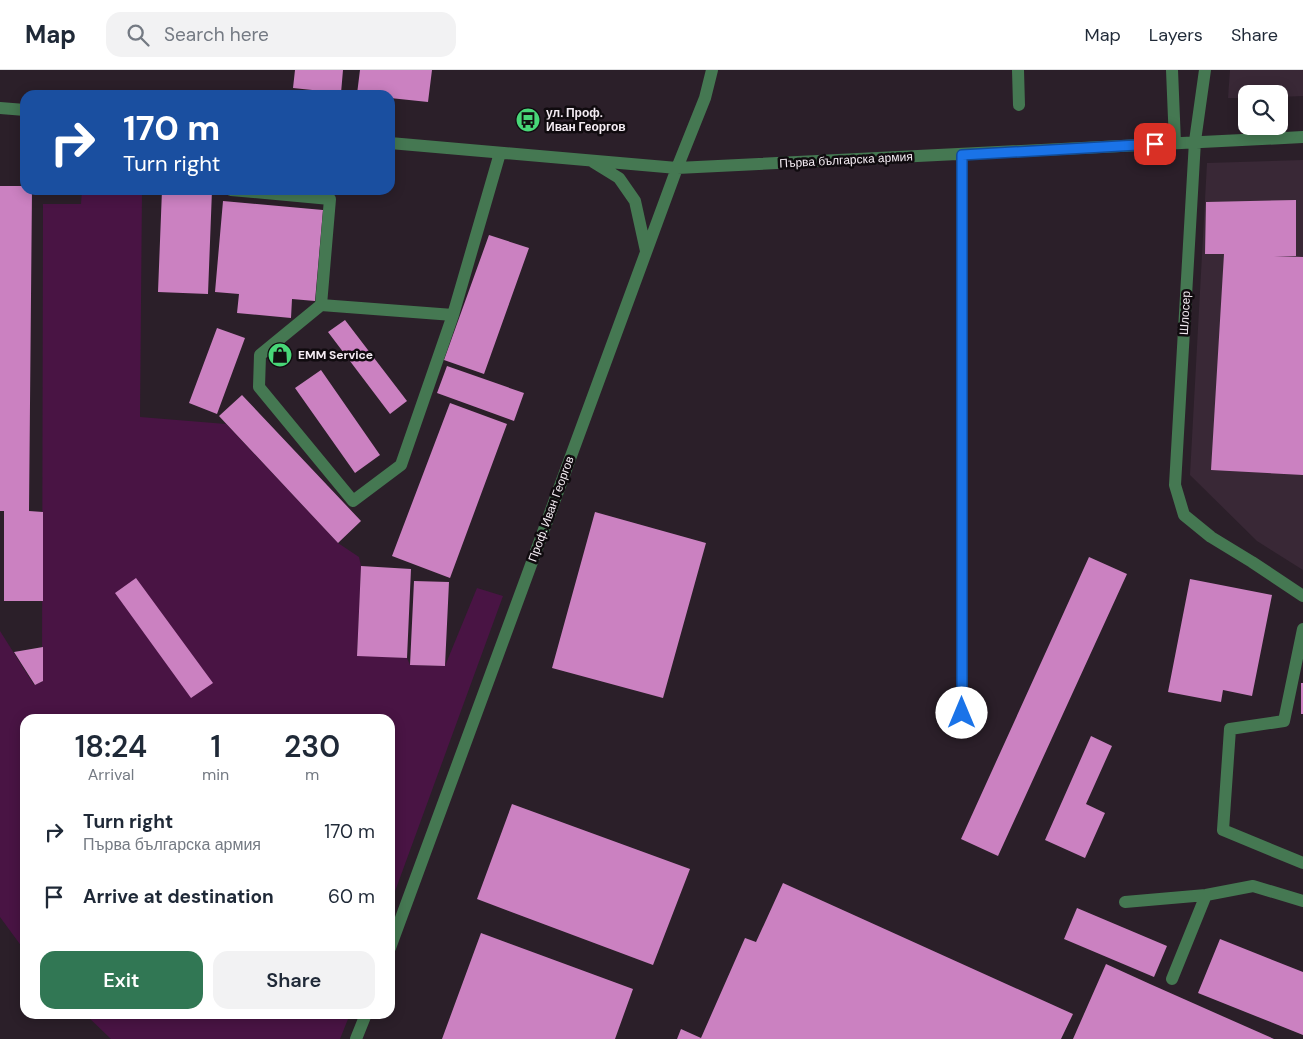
<!DOCTYPE html>
<html lang="en">
<head>
<meta charset="utf-8">
<style>
  :root { --surface:#fff; --page:#f2f2f3; --text:#1f2937; --muted:#747a83; --line:#e0e1e3; --accent:#317754 }
  body { margin:0; font-family:"DM Sans",sans-serif; background:var(--page); color:var(--text); height:100vh; display:flex; flex-direction:column; font-size:19px; white-space:nowrap }
  * { box-sizing:border-box; margin:0 }
  p { font-size:16px; color:var(--muted) }
  .icon { flex:none; width:28px; height:28px; fill:none; stroke:currentColor; stroke-width:2; stroke-linecap:round; stroke-linejoin:round }
  .map { position:relative; flex:1; overflow:hidden }
  .panel { position:absolute; left:20px; top:644px; width:375px; height:305px; display:flex; flex-direction:column; background:var(--surface); border-radius:15px; box-shadow:0 2px 12px #0003 }
  .panel>* { flex:none }
  .hud { position:absolute; left:20px; top:20px; width:375px; height:105px; border-radius:15px; box-shadow:0 2px 12px #0003; background:#1a4fa0; color:#fff; overflow:hidden }
  .buttons { position:absolute; left:1238px; top:15px; display:grid; gap:10px }
  .buttons a { display:grid; place-items:center; width:50px; height:50px; border-radius:10px; background:var(--surface); box-shadow:0 2px 12px #0003; font-size:25px }
  .pin { position:absolute; display:grid; place-items:center; width:42px; height:42px; color:#fff; margin:-21px; border-radius:10px; box-shadow:0 2px 8px #0006 }
  .me { position:absolute; width:55px; margin:-28px; rotate:0deg; stroke-linejoin:round; filter:drop-shadow(0 0 4px #0008) }
  .turn { display:flex; align-items:center; gap:18px; height:105px; padding:0 20px; font-size:22px }
  .turn .icon { width:65px; height:65px; stroke-width:2.5 }
  .turn b { display:block; font-size:35px; line-height:42px }
  .eta { display:flex; justify-content:space-evenly; align-items:center; height:85px; text-align:center }
  .eta b { font-size:30px; font-weight:600; line-height:35px }
  .action { display:flex; gap:10px; margin-top:auto; padding:10px 20px }
  .action a { flex:1; height:58px; border-radius:15px; background:var(--accent); color:#fff; font-size:20px; font-weight:600; line-height:58px; text-align:center }
  .action a+a { background:var(--page); color:var(--text) }
  ul { padding:0; list-style:none }
  li { display:flex; align-items:center; gap:15px; height:65px; padding:0 20px }
  li div { flex:1 }
  li b { display:block; font-size:19px }
  li em { font-style:normal }
  header { display:flex; align-items:center; gap:30px; box-sizing:border-box; height:70px; padding:0 25px; background:var(--surface); border-bottom:1px solid var(--line) }
  header strong { font-size:24px }
  nav { display:flex; gap:28px; margin-inline-start:auto; font-size:18px }
  .search { width:350px; height:45px; background:var(--page); display:flex; align-items:center; gap:12px; box-sizing:border-box; padding:0 18px; border-radius:15px; color:var(--muted); font-size:19px }
  .map>svg:first-child { display:block }
  .built { fill:#392836 }
  .green { fill:#491444 }
  .building { fill:#cb81c1 }
  .lines { fill:none; stroke-linecap:round; stroke-linejoin:round }
  .minor { stroke:#457852; stroke-width:12 }
  .route-casing { stroke:#114b97; stroke-width:12 }
  .route { stroke:#1a73e8; stroke-width:9 }
  .labels { text-anchor:middle; stroke-width:5; stroke-linejoin:round; paint-order:stroke }
  .poi-label { font-size:12px; font-weight:bold; fill:#f4ecf3; stroke:#100b0f; text-anchor:start }
  .street-label { font-size:12px; fill:#f4ecf3; stroke:#100b0f }
</style>
</head>
<body>
<header>
<strong>Map</strong>
<div class="search"><svg class="icon" aria-label="search" viewBox="0 0 24 24"><circle cx="10" cy="10" r="6"/><path d="M15 15l6 6"/></svg>Search here</div>
<nav><a>Map</a><a>Layers</a><a>Share</a></nav>
</header>
<div class="map">
<svg width="1303" height="969" viewBox="0 0 1303 969">
  <rect width="100%" height="100%" fill="#2b1f29"/>
  <path class="built" d="M1230,0h73v26l-24,1v-3h-33v4h-18z
    M1303,90v410l-46,-29 -67,-66 17,-312z"/>
  <path class="green" d="M82,120h60l-2,227 86,7 112,119 21,14 2,9 -4,89 50,3 3,7 35,1 32,-78 26,8 -113,309v-186h-365v232l-25,-34v-286l34,54 8,-3 1,-478h38z
    M85,944h265l-10,25h-229z"/>
  <path class="building" d="M295,0h48l-2,23 -48,-5z
    M360,0h72l-4,32 -38,-4v-3l-33,-1z
    M0,116h25v4h7l-3,321 14,1v89h-39v-90h-4z
    M162,120h50l-4,104 -50,-2z
    M1296,130v56h-22l29,1v218l-92,-5 13,-216h-19l1,-52z
    M223,131l100,9 -8,91 -23,-2 -1,19 -54,-5 2,-19 -24,-2z
    M489,165l40,13 -45,126 -40,-14z
    M345,250l62,81 -17,13 -62,-82z
    M217,258l28,10 -28,76 -28,-11z
    M447,296l77,27 -10,28 -77,-28z
    M321,300l59,85 -25,18 -60,-85z
    M242,325l119,126 -23,22 -119,-127z
    M450,333l57,21 -57,154 -58,-22z
    M595,442l111,31 -43,155 -111,-30z
    M1089,487l38,17 -129,282 -37,-17z
    M361,496l50,3 -4,89 -50,-2z
    M136,508l77,105 -22,15 -76,-105z
    M1190,509l82,16 -20,101 -29,-6 -2,12 -53,-10z
    M414,511l35,1 -4,84 -35,-1z
    M43,577v34l-8,4 -21,-33z
    M1301,613h2v31h-2z
    M1091,666l21,10 -26,58 19,9 -20,45 -40,-18z
    M512,734l178,65 -37,96 -176,-66z
    M783,813l290,131 -12,25h-384l4,-10 20,9 44,-100 11,4z
    M1077,838l90,38 -13,31 -90,-38z
    M481,863l152,56 -18,50h-173z
    M1220,869l83,33v63l-105,-42z
    M1106,894l44,20 124,55h-201z"/>
  <g class="lines">
    <path class="minor" d="M1018,0l1,35
      M1172,0l3,73
      M1205,0l-10,71 -20,344 9,30 27,22 41,25 51,34
      M0,38l25,2
      M390,73l287,25 626,-31
      M962,85v558
      M593,92l26,16 16,23 11,50
      M231,120l99,9 -9,106 -61,50 -1,32 94,114 48,-36 52,-150 47,-162
      M321,235l132,10
      M1303,559l-19,92 -54,8 -7,101 80,33
      M1125,832l81,-7 47,-9 50,15
      M390,878l287,-780 28,-70 7,-28
      M1172,909l34,-84
      M356,969l10,-25"/>
  </g>
  <g class="lines">
    <defs>
      <path id="route" d="M962,643v-558l193,-11"/>
    </defs>
    <use href="#route" class="route-casing"/>
    <use href="#route" class="route"/>
  </g>
  <defs>
    <symbol id="bus-disc" viewBox="-11 -11 22 22"><circle r="9.5" fill="#48d778" stroke="#100b0f"/><path d="M-5-6H5V4H4V6H2V4H-2V6H-4V4H-5ZM-3.5-4V0h7V-4ZM-3.5 1.2v1.5H-2V1.2ZM2 1.2v1.5H3.5V1.2Z" fill="#111"/></symbol>
    <symbol id="shop-disc" viewBox="-11 -11 22 22"><circle r="9.5" fill="#48d778" stroke="#100b0f"/><path d="M-5-2.5h2.3a2.7 3.5 0 0 1 5.4 0H5L5.5 6h-11ZM-1.5-2.5h3a1.5 2.3 0 0 0-3 0Z" fill="#111"/></symbol>
  </defs>
  <g fill-rule="evenodd">
    <use href="#bus-disc" x="514" y="36" width="28" height="28"/>
    <use href="#shop-disc" x="266" y="271" width="28" height="28"/>
  </g>
  <g class="labels">
    <g class="poi-label">
      <text x="546" y="47">ул. Проф.<tspan x="546" dy="14">Иван Георгов</tspan></text>
      <text x="298" y="289">EMM Service</text>
    </g>
    <g class="street-label">
      <text transform="translate(846 90) rotate(-3)" y="4">Първа българска армия</text>
      <text transform="translate(1185 243) rotate(-87)" y="4">Шлосер</text>
      <text transform="translate(551 439) rotate(-70)" y="4">Проф. Иван Георгов</text>
    </g>
  </g>
</svg>
<div class="buttons">
<a><svg class="icon" aria-label="search" viewBox="0 0 24 24"><circle cx="10" cy="10" r="6"/><path d="M15 15l6 6"/></svg></a>
</div>
<div class="pin" style="left:1155px;top:74px;background:#d93025"><svg class="icon" aria-label="arrive" viewBox="0 0 24 24"><path d="M6 21V4h12l-3 4 3 4H6"/></svg></div>
<svg class="me" style="left:962px;top:643px" viewBox="-20 -20 40 40"><circle r="19" fill="#fff"/><path d="M0-13L10 11 0 6-10 11z" fill="#1a73e8"/></svg>
<div class="hud">
<div class="turn"><svg class="icon" aria-label="right" viewBox="0 0 24 24"><path d="M7 20v-9h11M14 6l5 5-5 5"/></svg><div><b>170 m</b>Turn right</div></div>
</div>
<section class="panel">
<div class="eta">
<div><b>18:24</b><p>Arrival</p></div>
<div><b>1</b><p>min</p></div>
<div><b>230</b><p>m</p></div>
</div>
<ul>
<li><svg class="icon" aria-label="right" viewBox="0 0 24 24"><path d="M7 20v-9h11M14 6l5 5-5 5"/></svg><div><b>Turn right</b><p>Първа българска армия</p></div><em>170 m</em></li>
<li><svg class="icon" aria-label="arrive" viewBox="0 0 24 24"><path d="M6 21V4h12l-3 4 3 4H6"/></svg><div><b>Arrive at destination</b></div><em>60 m</em></li>
</ul>
<div class="action"><a>Exit</a><a>Share</a></div>
</section>
</div>
</body>
</html>
